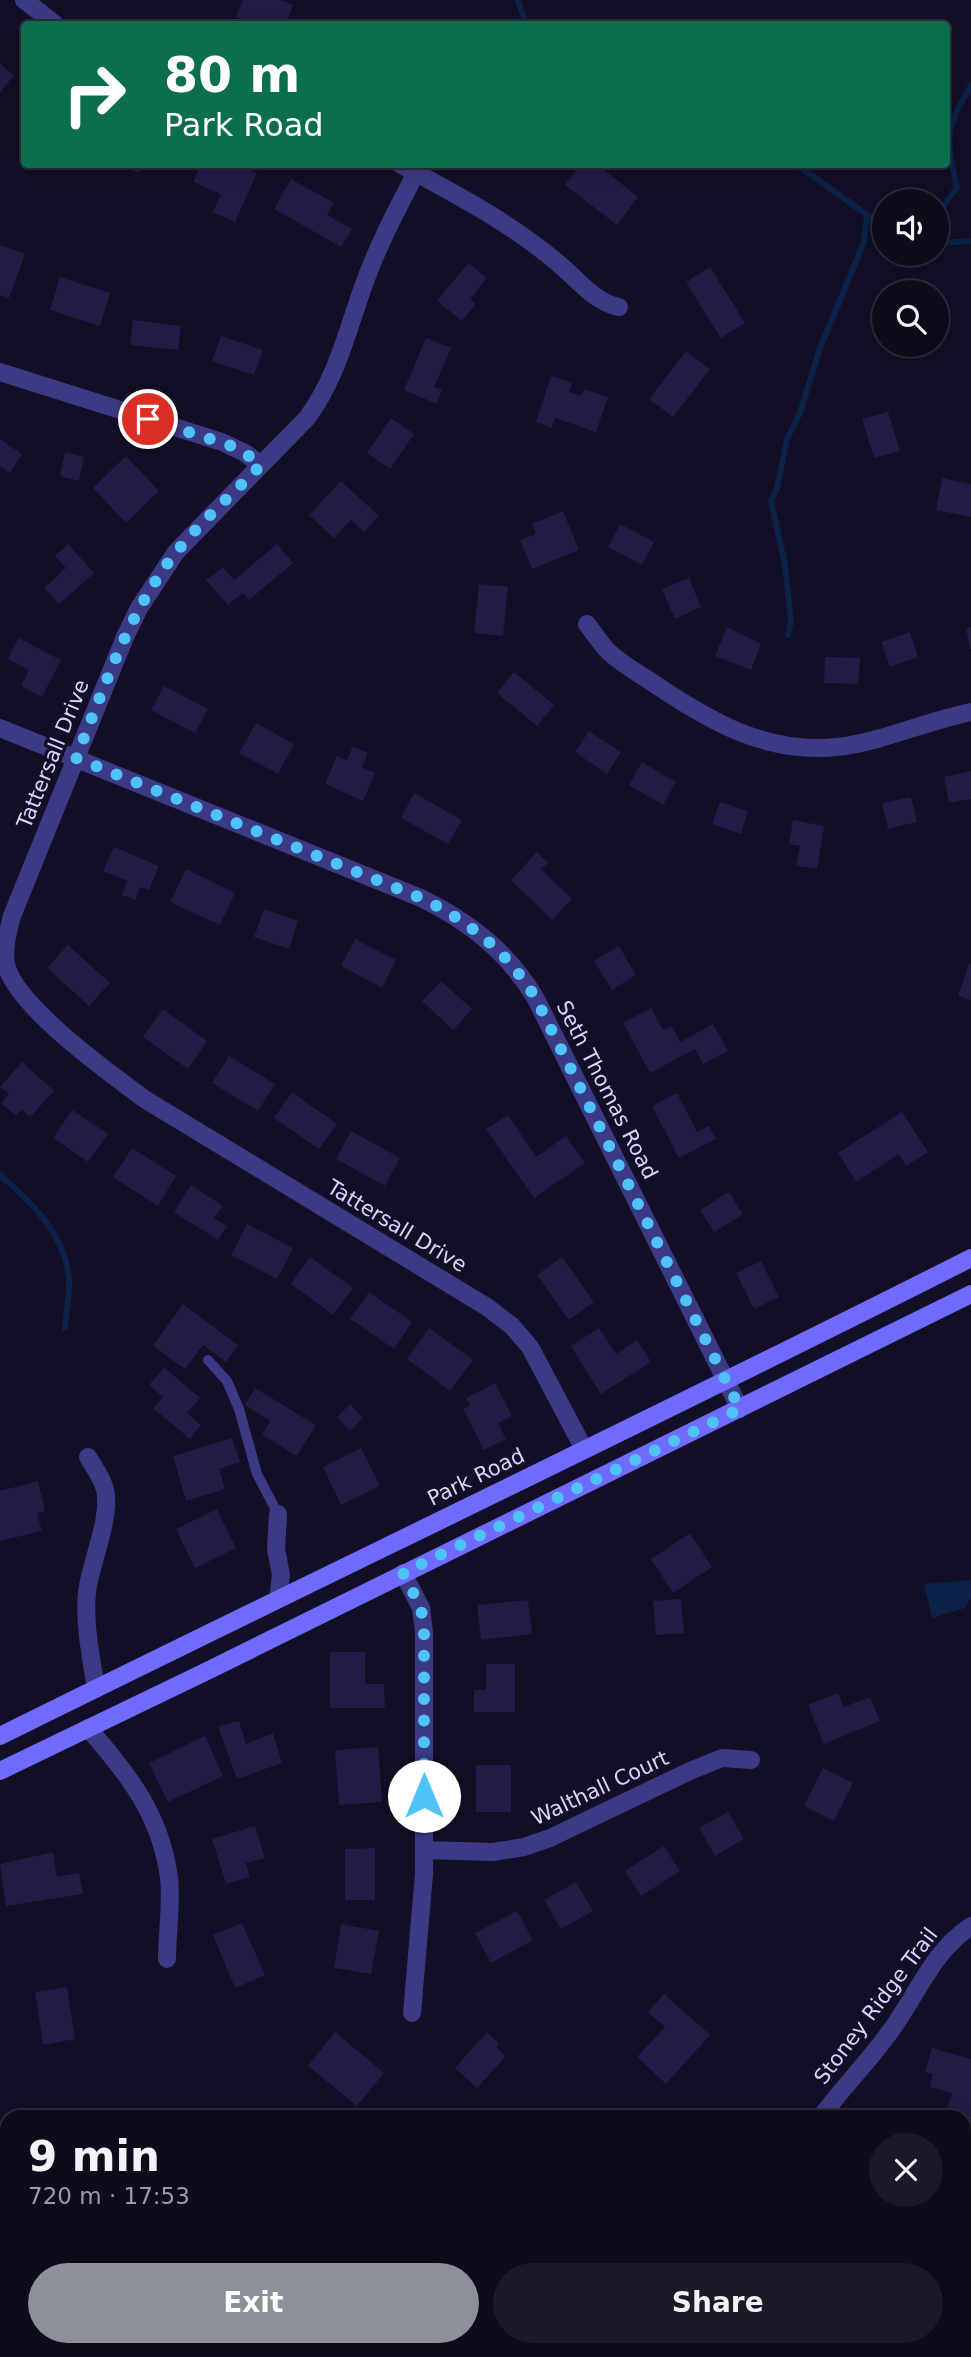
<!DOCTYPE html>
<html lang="en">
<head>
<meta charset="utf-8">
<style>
  :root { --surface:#0e0b1c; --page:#1c1929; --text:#f1f3f6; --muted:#9b9ba3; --line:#2e2b3b; --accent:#8c9099 }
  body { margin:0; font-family:"DejaVu Sans",sans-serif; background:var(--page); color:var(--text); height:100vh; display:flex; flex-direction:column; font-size:26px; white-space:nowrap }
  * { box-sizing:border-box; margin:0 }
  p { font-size:23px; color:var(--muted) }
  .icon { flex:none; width:38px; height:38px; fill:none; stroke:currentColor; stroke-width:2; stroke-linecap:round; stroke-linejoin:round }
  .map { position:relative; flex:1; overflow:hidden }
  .details { position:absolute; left:0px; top:2110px; width:971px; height:247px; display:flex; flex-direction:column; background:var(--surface); border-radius:21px 21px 0 0; box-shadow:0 4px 18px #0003,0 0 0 2px var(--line) }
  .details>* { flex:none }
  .top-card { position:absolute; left:21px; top:21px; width:929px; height:147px; border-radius:7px; box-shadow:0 4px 18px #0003,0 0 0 2px var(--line); background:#0b6e4f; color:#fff; overflow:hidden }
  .tools { position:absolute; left:872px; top:189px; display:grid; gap:14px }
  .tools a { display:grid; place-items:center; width:77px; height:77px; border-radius:50%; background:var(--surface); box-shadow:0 4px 18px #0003,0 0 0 2px var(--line); font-size:35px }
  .pin { position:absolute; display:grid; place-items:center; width:60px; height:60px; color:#fff; margin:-30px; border:4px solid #fff; border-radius:50%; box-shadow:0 2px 7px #0007 }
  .me { position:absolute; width:77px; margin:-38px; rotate:0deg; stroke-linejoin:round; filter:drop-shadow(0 0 5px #0008) }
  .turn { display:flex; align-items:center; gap:24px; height:147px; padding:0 28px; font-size:32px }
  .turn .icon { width:91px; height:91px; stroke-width:2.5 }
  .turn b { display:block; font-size:49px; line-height:60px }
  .round { display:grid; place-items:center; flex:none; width:74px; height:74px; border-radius:37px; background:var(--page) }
  .headline { display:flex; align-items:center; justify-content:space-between; height:119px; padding:0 28px }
  h1 { font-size:42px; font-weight:700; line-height:52px }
  .cta { display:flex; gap:14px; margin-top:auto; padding:14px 28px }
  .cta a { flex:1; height:80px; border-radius:42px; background:var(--accent); color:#fff; font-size:28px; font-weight:700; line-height:80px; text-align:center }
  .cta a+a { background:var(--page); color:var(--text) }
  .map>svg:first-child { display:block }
  .water { fill:#0c2248 }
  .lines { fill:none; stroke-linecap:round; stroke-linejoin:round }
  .stream { stroke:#0c2248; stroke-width:6 }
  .building { fill:#241b47 }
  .service { stroke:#3d3a85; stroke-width:10 }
  .minor { stroke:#3d3a85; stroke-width:18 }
  .secondary { stroke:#6f6bff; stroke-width:18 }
  .route { stroke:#4fc3f7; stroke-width:12; stroke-dasharray:0 21.6 }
  .labels { text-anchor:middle; stroke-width:7; stroke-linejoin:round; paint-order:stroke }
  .street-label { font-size:21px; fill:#d9d4ff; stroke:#130f26 }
</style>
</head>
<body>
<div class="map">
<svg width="971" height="2357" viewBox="0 0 971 2357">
  <rect width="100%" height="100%" fill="#130f26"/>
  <path class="water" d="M971,1580v17l-6,11 -33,10 -8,-34z"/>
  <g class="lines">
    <path class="stream" d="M518,0l8,24
      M796,164l88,63
      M936,215l21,-27c-10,-48 -14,-58 14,-102
      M936,243l35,-2
      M788,635l3,-14 -6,-56 -14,-64 6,-13 10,-49 13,-26 19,-62 45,-109 3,-27
      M0,1175c31,27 65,59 69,103 1,16 -3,34 -4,50"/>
  </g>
  <path class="building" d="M243,0h37l13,5 -7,19h-31l-19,-7z
    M0,64l14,11 -14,18z
    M116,164h27l-4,9z
    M201,164h37l19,9 -22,49 -22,-10 8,-18 -28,-12z
    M581,164h16l41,33 -21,28 -52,-40z
    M291,179l43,24 -7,12 25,14 -11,18 -67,-38z
    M0,245l25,9 -16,44 -9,-3z
    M468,263l19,15 -17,21 6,5 -14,17 -25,-20z
    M710,267l35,56 -24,15 -35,-56z
    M60,277l50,16 -10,33 -50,-16z
    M133,320l48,6 -3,24 -48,-5z
    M221,336l42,14 -9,25 -42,-14z
    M426,338l25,10 -17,39 8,3 -5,14 -33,-14z
    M902,345h24l2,8 -22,5z
    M686,351l24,18 -37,48 -24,-18z
    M551,376l21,7 -3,9 12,4 3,-7 24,8 -12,35 -41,-14 -3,10 -16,-6z
    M888,412l12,39 -26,7 -12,-39z
    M391,418l23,16 -24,35 -23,-16z
    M0,439l22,15 -12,19 -10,-7z
    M65,452l19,5 -5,24 -19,-5z
    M126,456l33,35 -33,32 -33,-35z
    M942,478l29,6v33l-35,-7z
    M341,481l38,35 -15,16 -13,-12 -17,18 -25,-23z
    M563,511l16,39 -47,19 -12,-29 16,-6 -4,-10z
    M620,524l34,18 -12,23 -34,-18z
    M68,544l26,29 -35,31 -15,-16 22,-20 -11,-12z
    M277,544l16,19 -44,37 -6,-7 -15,12 -22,-25 17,-13 11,13z
    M689,578l12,29 -26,12 -13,-30z
    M479,584l29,3 -5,49 -29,-3z
    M727,627l34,17 -10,26 -36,-14z
    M971,627v22h-1l-4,-21z
    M910,632l8,25 -28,10 -9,-25z
    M18,638l43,22 -19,37 -21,-11 8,-16 -21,-11z
    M825,657l35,1 -2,26 -34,-1z
    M514,672l40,33 -17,21 -40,-33z
    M164,686l44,23 -13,24 -44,-23z
    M256,723l38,21 -16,30 -39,-21z
    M589,731l32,21 -14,22 -32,-22z
    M353,746l15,7 -6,14 13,6 -12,28 -38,-17 12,-28 10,4z
    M642,762l34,20 -13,23 -34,-20z
    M971,771v28l-22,4 -5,-26z
    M414,793l48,27 -14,24 -47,-26z
    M911,797l6,25 -29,7 -6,-26z
    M720,802l28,9 -7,23 -29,-10z
    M793,820l31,6 -7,43 -21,-3 4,-20 -11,-2z
    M114,847l45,19 -10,24 -9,-3 -5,13 -13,-5 5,-14 -24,-10z
    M537,852l11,11 -7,6 31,30 -20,21 -41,-40z
    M186,869l49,24 -15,32 -50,-23z
    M264,909l34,12 -9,28 -35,-12z
    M355,939l41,21 -14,28 -41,-22z
    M68,945l42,38 -21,23 -42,-38z
    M619,946l17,29 -24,15 -18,-29z
    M969,964h2v36l-13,-4z
    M441,981l31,28 -19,21 -31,-29z
    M651,1008l12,22 9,-4 8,16 33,-18 15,27 -25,13 -8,-15 -45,24 -27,-50z
    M163,1009l44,32 -19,28 -45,-32z
    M229,1056l46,28 -17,27 -46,-28z
    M22,1062l32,29 -24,26 -8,-8 -6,7 -15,-13 8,-9 -9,-7z
    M292,1092l45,32 -18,25 -45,-31z
    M677,1093l20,39 12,-6 7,13 -37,19 -27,-52z
    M72,1110l36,24 -20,28 -35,-24z
    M902,1112l26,40 -22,14 -7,-12 -43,28 -18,-29z
    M508,1115l28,42 30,-21 19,27 -51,35 -48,-69z
    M351,1131l49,27 -15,28 -49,-27z
    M132,1148l44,28 -18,30 -45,-29z
    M191,1185l32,21 -9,12 13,8 -9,14 -44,-28z
    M729,1192l14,22 -29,18 -14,-22z
    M247,1224l46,24 -16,31 -46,-24z
    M310,1257l43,31 -20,27 -42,-31z
    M562,1257l32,45 -25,18 -32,-45z
    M761,1261l18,36 -25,12 -18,-36z
    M369,1292l43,30 -18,27 -44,-30z
    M183,1304l55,41 -12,17 -23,-17 -18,24 -32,-23z
    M429,1328l44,32 -23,31 -43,-32z
    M599,1328l17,26 21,-14 14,22 -50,32 -30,-48z
    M164,1367l36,31 -13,15 14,12 -11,14 -37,-31 10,-11 -14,-12z
    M495,1383l17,33 -14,7 8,16 -22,11 -21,-41 7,-3 -4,-8z
    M255,1388l61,37 -19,31 -35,-21 8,-14 -25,-16z
    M350,1404l13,14 -13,13 -13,-14z
    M232,1438l8,24 -21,7 6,20 -39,12 -13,-45z
    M361,1448l19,38 -39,19 -18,-38z
    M38,1481l7,30 -8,2 5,18 -42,10v-50z
    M217,1509l19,39 -41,20 -19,-39z
    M690,1533l22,34 -39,26 -22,-34z
    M681,1599l3,34 -28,2 -3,-34z
    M528,1600l4,34 -51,6 -4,-35z
    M330,1652h35v32h19l1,24h-55z
    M486,1664h29v48h-41v-22h12z
    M838,1693l6,14 26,-10 10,24 -56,23 -16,-39z
    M239,1721l7,23 27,-11 9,30 -45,16 -19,-53z
    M205,1736l18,40 -55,26 -19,-39z
    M378,1747l4,55 -43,3 -4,-55z
    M476,1765h35v47h-35z
    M823,1768l30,15 -19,38 -30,-15z
    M728,1812l16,27 -29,17 -16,-28z
    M255,1826l10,32 -19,5 4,14 -24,7 -14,-45z
    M664,1846l16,25 -39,25 -16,-25z
    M375,1848v52h-30v-51z
    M53,1852l4,25 22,-4 4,21 -77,12 -6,-42z
    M576,1882l17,29 -32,18 -17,-29z
    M517,1911l16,29 -42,23 -16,-30z
    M242,1923l23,52 -30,13 -22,-53z
    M341,1924l38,7 -8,43 -37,-6z
    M67,1987l8,52 -32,6 -8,-53z
    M664,1994l46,41 -44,49 -29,-27 28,-30 -17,-15z
    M335,2032l49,41 -27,33 -49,-40z
    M487,2032l12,11 -3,4 10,9 -29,32 -22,-20z
    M932,2048l39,11v60l-25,-7 6,-19 -22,-6 3,-13 -8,-2z
    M0,2275l7,9v29l-7,5z
    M7,2348v2h18l2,7h-27v-7z
    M140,2350h67v7h-67z
    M599,2350h28v7h-29z
    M821,2350h32l-1,7h-32z"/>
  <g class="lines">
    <path class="service" d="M208,1360l19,21 12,28 18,65 21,40"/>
    <path class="minor" d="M24,0l31,24
      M400,164c59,32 117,62 167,107 15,14 31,32 52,36
      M416,173c-20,38 -40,76 -54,117 -16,45 -26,89 -55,128l-131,134 -37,56 -14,29 -113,279c-4,16 -9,32 -6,48 8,41 105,110 140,136l341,207 25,19 18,21 54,102
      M0,372l222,70 23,11 16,12
      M587,624c6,8 12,17 19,25 12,13 29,22 44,32 56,38 115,74 187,66 45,-5 89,-26 134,-35
      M0,728l421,170c49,24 87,54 115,101l204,410
      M88,1457c7,12 17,25 18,39 2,30 -15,66 -19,96 -3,32 4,65 9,97
      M278,1514l-2,35 5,26 -3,24
      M403,1573l18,35 3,24v242l-12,139
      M88,1728c40,46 73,87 81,150 3,23 -2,57 -2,81
      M424,1850l69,2 31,-5 26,-9 140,-67 32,-13 29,2
      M820,2118c23,-31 50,-58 72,-89 26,-36 41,-78 79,-103
      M283,2350l3,7
      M711,2357l1,-7"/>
    <path class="secondary" d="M0,1736c323,-160 649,-315 971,-478
      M0,1771l203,-98 768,-379"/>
  </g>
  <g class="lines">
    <path class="route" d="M148,419l90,29 23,17c-32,33 -70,65 -96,102 -41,58 -63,127 -89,191l345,140c49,24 87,54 115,101l204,410 -337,164 18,35 3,24v164"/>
  </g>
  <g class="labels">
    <g class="street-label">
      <text transform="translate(53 754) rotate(-68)" y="7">Tattersall Drive</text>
      <text transform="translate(607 1090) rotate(63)" y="7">Seth Thomas Road</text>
      <text transform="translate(397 1226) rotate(31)" y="7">Tattersall Drive</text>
      <text transform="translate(476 1477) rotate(-26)" y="7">Park Road</text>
      <text transform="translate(600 1788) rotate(-25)" y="7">Walthall Court</text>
      <text transform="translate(876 2006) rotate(-53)" y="7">Stoney Ridge Trail</text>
    </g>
  </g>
</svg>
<div class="tools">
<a><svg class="icon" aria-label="sound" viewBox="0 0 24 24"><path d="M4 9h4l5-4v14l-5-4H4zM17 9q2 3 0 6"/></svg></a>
<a><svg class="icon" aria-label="search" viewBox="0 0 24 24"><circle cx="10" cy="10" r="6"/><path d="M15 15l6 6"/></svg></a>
</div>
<div class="pin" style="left:148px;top:419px;background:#d93025"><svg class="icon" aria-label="arrive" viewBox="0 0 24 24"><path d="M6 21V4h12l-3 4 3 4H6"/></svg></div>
<svg class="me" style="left:424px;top:1796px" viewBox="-20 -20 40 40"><circle r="19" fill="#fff"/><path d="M0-13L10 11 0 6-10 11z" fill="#4fc3f7"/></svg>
<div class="top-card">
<div class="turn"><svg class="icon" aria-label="right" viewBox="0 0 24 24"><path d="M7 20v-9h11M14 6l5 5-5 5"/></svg><div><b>80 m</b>Park Road</div></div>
</div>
<section class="details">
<div class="headline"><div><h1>9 min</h1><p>720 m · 17:53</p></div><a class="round"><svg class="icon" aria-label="close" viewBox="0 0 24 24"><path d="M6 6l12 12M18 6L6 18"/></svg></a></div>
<div class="cta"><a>Exit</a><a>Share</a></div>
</section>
</div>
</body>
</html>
